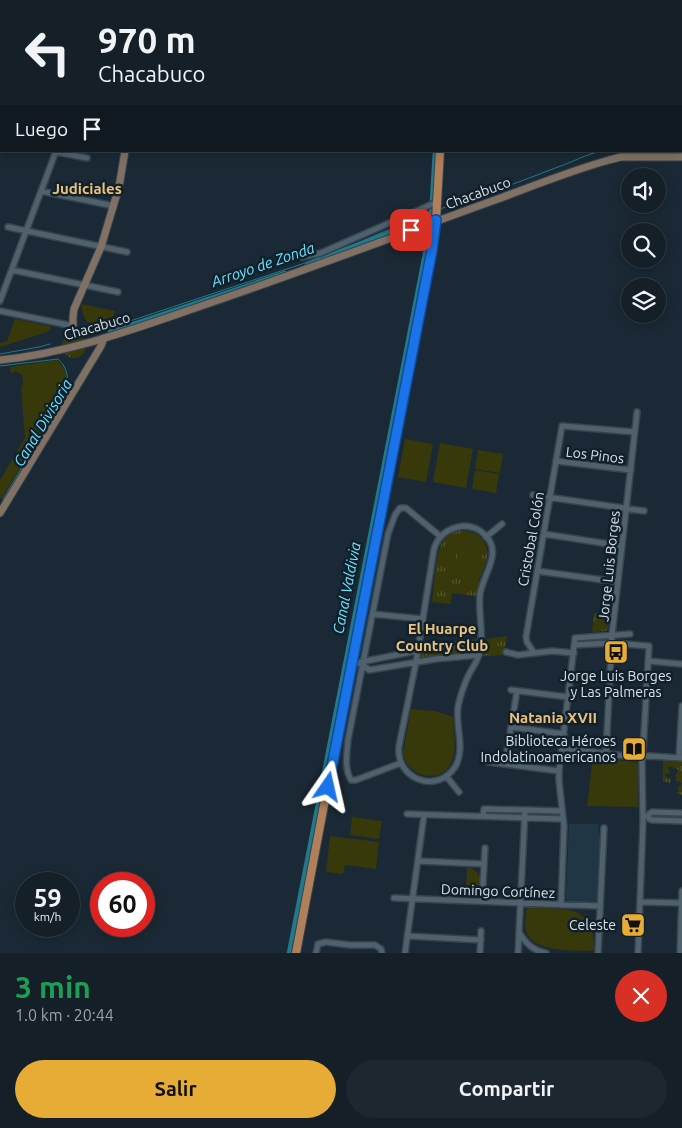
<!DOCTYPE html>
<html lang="es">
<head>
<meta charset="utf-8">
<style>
  :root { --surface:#141f28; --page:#1d2730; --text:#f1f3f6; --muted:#9da2a8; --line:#333d45; --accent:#e7ac36 }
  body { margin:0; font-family:Ubuntu,sans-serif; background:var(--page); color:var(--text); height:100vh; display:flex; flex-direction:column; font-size:19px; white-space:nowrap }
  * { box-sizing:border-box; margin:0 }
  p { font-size:16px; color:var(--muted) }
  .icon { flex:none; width:28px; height:28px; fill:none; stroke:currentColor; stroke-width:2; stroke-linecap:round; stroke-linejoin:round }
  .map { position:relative; height:953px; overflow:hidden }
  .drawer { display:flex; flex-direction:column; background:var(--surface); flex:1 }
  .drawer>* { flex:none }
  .banner { position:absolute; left:0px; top:0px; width:682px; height:152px; box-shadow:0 2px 12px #0003,0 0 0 1px var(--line); background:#141f28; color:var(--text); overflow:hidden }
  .tools { position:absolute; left:621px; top:168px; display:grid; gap:10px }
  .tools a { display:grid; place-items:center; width:45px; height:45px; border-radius:50%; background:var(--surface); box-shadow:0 2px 12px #0003,0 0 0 1px var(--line); font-size:25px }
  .speed { position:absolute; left:15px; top:872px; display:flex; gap:10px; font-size:25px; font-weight:700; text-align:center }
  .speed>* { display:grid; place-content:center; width:65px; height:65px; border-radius:50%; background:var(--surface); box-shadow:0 2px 12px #0003,0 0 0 1px var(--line); line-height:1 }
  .speed small { font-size:12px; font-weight:400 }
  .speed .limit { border:8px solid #d22; background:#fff; color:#111 }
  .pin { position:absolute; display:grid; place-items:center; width:42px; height:42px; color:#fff; margin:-21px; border-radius:10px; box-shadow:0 2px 8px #0006 }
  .me { position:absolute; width:55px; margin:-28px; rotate:11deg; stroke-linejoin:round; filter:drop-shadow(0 0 4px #0008) }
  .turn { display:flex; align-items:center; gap:18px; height:105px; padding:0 15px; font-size:22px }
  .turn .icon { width:65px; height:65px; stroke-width:2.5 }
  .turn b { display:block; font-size:35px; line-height:42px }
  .then { display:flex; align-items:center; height:48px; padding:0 15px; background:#0003; gap:10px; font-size:19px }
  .round { display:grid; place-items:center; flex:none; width:52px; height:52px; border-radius:26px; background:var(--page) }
  .head { display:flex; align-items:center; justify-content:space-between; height:85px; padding:0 15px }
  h1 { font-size:30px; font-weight:600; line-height:38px; color:#1e9e55 }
  .action { display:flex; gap:10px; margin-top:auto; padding:10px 15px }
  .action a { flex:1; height:58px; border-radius:30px; background:var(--accent); color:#111; font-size:20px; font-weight:600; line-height:58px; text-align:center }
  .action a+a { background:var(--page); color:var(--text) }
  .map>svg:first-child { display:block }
  .built { fill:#213645 }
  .grass { fill:url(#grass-tufts) }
  .park { fill:#37390b }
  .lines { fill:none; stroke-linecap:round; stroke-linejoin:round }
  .stream { stroke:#207a8c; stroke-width:1 }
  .canal { stroke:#207a8c; stroke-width:4.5 }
  .street-casing { stroke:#37444d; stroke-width:8 }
  .secondary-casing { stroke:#37444d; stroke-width:9 }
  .primary-casing { stroke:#37444d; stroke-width:10 }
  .street { stroke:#50616e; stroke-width:5 }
  .secondary { stroke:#807164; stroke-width:7 }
  .primary { stroke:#af805a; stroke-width:8 }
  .route-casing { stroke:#114b97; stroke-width:12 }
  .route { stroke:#1a73e8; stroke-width:9 }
  .labels { text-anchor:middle; stroke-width:5; stroke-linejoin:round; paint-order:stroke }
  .street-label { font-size:14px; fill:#d7e1e8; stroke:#11202a }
  .poi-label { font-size:14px; fill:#d7e1e8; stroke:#11202a; text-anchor:end }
  .neighbourhood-label { font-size:15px; font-weight:bold; fill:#ebc27b; stroke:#11202a }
  .water-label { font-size:15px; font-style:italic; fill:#69e4fe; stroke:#11202a }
</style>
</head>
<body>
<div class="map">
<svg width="682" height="953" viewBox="0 0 682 953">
  <defs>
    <pattern id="grass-tufts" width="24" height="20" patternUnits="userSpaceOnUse" patternTransform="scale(1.25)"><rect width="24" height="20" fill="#37390b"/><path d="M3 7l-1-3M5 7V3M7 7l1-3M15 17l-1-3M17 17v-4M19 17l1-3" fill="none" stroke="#53552f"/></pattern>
  </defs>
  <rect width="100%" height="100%" fill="#1a2935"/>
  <path class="built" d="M569,824h30l-1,10 2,3 -3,63 -2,2 -27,-1 -2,-3z"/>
  <path class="grass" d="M62 346a12 12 0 1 1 24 0a12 12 0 1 1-24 0Z
    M458,531c8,-1 16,0 22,6 15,14 4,29 -1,44 -1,5 -2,10 -3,15l-24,-3 -1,11 -19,-2c2,-14 4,-53 12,-63 4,-4 9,-7 14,-8z
    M594,613l15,1 -1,14 -2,3 -14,1z
    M507,636l-3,19 -21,1 4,-17z
    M472,648l3,2v2l-33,3 -21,3 -2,-1 1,-3 7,-2z
    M663,761l19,1v27l-1,3h1v3l-5,-2 2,-3 -2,-1 2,-3h1l2,-3 -7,-3 2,-3 -2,-1 4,-6 -10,-4 -1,3 2,1 -1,2 2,2 -4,-1 -2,3 6,3 -1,4 -7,-2z"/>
  <path class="park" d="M82,304l33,7 -3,9c-4,2 -10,5 -16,5 -11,0 -15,-12 -14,-21z
    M15,319l35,7 1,3 -4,3 -47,15v-4l7,-2z
    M57,360l7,8 3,9 -6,23 -59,98h-2v-18l25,-42 -4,-50 2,-4 -1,-9 -6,-4 -5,3 -1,-7z
    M405,439l28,5 -7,38 -28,-5z
    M440,443l33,6 -7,39 -33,-6z
    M478,450l25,4 -3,19 -25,-4z
    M475,470l24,4 -3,19 -24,-4z
    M462,536l18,3 -6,42 -19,-3z
    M447,538l11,1 -3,24 -12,-2z
    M411,709l24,2 18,6c0,14 5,32 -2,46 -11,23 -45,13 -48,-10z
    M593,758l43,4 2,1v44l-51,-1z
    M352,817l30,4 -3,18 -29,-4z
    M330,836l49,6 -3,27 -31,-4 -2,9 -17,-2z
    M467,867c16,4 13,14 13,28l-3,2 -11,-1z
    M529,908c34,1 66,-5 65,41l-2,2c-21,-1 -63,2 -67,-24 0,-5 1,-11 1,-17z"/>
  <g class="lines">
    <path class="stream" d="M396,1l7,-1
      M0,77h1
      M681,150h1
      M440,209c40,-12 79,-27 118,-42 15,-5 28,-13 44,-16
      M100,331l202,-67 55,-21 74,-31
      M0,354l39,-7 11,-3
      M0,366l58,-7c13,12 11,27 4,41l-59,99"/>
    <path class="canal" d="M445,1v-1
      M431,217l4,-66
      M307,265l124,-49
      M110,332l175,-59
      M289,953l141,-725"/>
    <defs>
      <path id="street" d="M32,0v1
        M72,0v1
        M164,0v1
        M282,0l1,1
        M44,1l6,-1
        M367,1v-1
        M0,10l1,-1
        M0,48l1,7
        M0,64l1,-1
        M56,152l31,6
        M41,191l73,15
        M8,227l119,25
        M302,257l19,-4 116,-51
        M12,270l106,22
        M0,301l56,-150
        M0,311l73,15
        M556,461l75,9
        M533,495l111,16
        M463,526c8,0 15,2 21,8 20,18 -1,40 -4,60 -2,19 4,38 0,57 -1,8 -7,16 -11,23 -5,11 -9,22 -11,33 -3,19 8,42 -3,60 -18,28 -60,12 -56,-21l17,-84 18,-113c4,-14 15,-21 29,-23z
        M544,534l78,12
        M486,537l16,-13
        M537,571l81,11
        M373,614l50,5
        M574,645l38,-2 37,3 -6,105 -1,10 1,61 -5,131
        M506,652l12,3 34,-4 22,2
        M534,653l-7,-11 -1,-5 36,-211 73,6
        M352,661l11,4 6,5 67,-11 43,-4
        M648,661l34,3
        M361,662l75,-15 46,-4
        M511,690l57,7
        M511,727l53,7
        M562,748l71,9 16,-1 33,2
        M606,753l6,-118 25,-223
        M679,758l3,-52
        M488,762l71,9
        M401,763l-45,17h-5c-7,-11 -4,-27 -3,-40l40,-206 7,-19 5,-7h6l34,28
        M505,764l12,-73
        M446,776l13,16
        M407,814l156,5
        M483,816l1,-7 78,2
        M643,816h5l1,-2 3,-2 30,1
        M648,816l1,3 3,1 30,1
        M418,861l66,3
        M394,898l206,8
        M482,901l3,-53
        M640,902l42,1
        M561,905l3,-79 -5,-45v-10l16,-133 55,-4
        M519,932c6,11 15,19 27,21
        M407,936l74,4
        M316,953l2,-9 8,-2 24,3h25l6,4 1,4
        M405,953l19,-138
        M480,953l1,-22
        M518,953l7,-143
        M598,953l6,-125
        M680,953l2,-62"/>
      <path id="secondary" d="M117,0v1
        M376,1l5,-1
        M0,73h1
        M73,326v-9l1,-8 27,-62 18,-60 6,-36
        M0,360c70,-7 137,-32 204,-55 97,-33 194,-70 291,-105 38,-14 75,-29 114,-40l12,-3h61
        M0,513l101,-167 3,-8"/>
      <path id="primary" d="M450,1v-1
        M296,953l28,-148 108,-555 4,-30 4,-69"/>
    </defs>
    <use href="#street" class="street-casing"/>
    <use href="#secondary" class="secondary-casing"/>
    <use href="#primary" class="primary-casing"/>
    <use href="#street" class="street"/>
    <use href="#secondary" class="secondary"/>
    <use href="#primary" class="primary"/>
  </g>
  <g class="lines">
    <defs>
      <path id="route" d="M328,787l104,-537 4,-30 -25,10"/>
    </defs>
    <use href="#route" class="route-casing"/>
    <use href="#route" class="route"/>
  </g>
  <defs>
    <symbol id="bus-square" viewBox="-11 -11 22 22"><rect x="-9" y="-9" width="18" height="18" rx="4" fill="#e7ac36" stroke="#11202a"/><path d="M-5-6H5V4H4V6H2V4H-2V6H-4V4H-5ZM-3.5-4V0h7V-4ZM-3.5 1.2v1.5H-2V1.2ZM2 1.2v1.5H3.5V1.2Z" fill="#111"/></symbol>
    <symbol id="library-square" viewBox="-11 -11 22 22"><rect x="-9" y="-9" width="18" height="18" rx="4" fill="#e7ac36" stroke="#11202a"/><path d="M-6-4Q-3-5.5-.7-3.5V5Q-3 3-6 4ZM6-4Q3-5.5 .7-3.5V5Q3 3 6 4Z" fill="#111"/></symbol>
    <symbol id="supermarket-square" viewBox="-11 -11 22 22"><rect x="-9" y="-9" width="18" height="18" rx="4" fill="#e7ac36" stroke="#11202a"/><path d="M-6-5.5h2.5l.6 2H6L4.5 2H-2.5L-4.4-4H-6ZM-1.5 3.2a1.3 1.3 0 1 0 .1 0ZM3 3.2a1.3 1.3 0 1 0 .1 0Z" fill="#111"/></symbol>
  </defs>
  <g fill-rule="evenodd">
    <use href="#bus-square" x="602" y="638" width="28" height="28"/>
    <use href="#library-square" x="620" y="735" width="28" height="28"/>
    <use href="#supermarket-square" x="619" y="911" width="28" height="28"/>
  </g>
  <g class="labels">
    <g class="street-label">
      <text transform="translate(478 193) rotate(-20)" y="5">Chacabuco</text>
      <text transform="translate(97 326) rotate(-16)" y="5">Chacabuco</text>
      <text transform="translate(595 455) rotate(7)" y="5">Los Pinos</text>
      <text transform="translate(531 539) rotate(-80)" y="5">Cristobal Colón</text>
      <text transform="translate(609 566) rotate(-84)" y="5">Jorge Luis Borges</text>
      <text transform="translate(498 891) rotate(2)" y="5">Domingo Cortínez</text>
    </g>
    <g class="poi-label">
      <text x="616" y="681" text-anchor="middle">Jorge Luis Borges<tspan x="616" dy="16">y Las Palmeras</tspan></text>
      <text x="616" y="746">Biblioteca Héroes<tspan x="616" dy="16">Indolatinoamericanos</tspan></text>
      <text x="616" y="930">Celeste</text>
    </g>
    <g class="neighbourhood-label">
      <text x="87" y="194">Judiciales</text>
      <text x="442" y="634">El Huarpe<tspan x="442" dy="17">Country Club</tspan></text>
      <text x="553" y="723">Natania XVII</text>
    </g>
    <g class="water-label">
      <text transform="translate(263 265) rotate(-19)" y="5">Arroyo de Zonda</text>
      <text transform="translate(43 423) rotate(-59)" y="5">Canal Divisoria</text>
      <text transform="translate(347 588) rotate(-79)" y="5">Canal Valdivia</text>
    </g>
  </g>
</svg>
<div class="tools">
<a><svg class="icon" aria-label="sound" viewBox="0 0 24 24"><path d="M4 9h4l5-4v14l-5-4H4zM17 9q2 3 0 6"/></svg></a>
<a><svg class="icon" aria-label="search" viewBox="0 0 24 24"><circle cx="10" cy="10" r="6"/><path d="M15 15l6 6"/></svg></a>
<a><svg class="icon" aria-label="layers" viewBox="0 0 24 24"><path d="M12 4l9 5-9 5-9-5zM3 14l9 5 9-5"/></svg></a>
</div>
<div class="speed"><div>59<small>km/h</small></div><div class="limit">60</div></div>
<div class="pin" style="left:411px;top:230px;background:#d93025"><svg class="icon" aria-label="arrive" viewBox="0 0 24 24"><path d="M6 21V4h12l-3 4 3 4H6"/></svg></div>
<svg class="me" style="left:328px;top:787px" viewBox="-20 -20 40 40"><path d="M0-17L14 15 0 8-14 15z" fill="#1a73e8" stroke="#fff" stroke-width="4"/></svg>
<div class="banner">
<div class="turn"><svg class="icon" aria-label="left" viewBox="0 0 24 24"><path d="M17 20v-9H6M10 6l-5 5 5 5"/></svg><div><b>970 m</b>Chacabuco</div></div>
<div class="then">Luego<svg class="icon" aria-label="arrive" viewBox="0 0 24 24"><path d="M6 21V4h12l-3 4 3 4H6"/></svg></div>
</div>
</div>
<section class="drawer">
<div class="head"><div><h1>3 min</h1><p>1.0 km · 20:44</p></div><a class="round" style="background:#d93025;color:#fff"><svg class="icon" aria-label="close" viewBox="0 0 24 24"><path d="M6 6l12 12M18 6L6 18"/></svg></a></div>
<div class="action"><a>Salir</a><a>Compartir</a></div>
</section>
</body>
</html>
